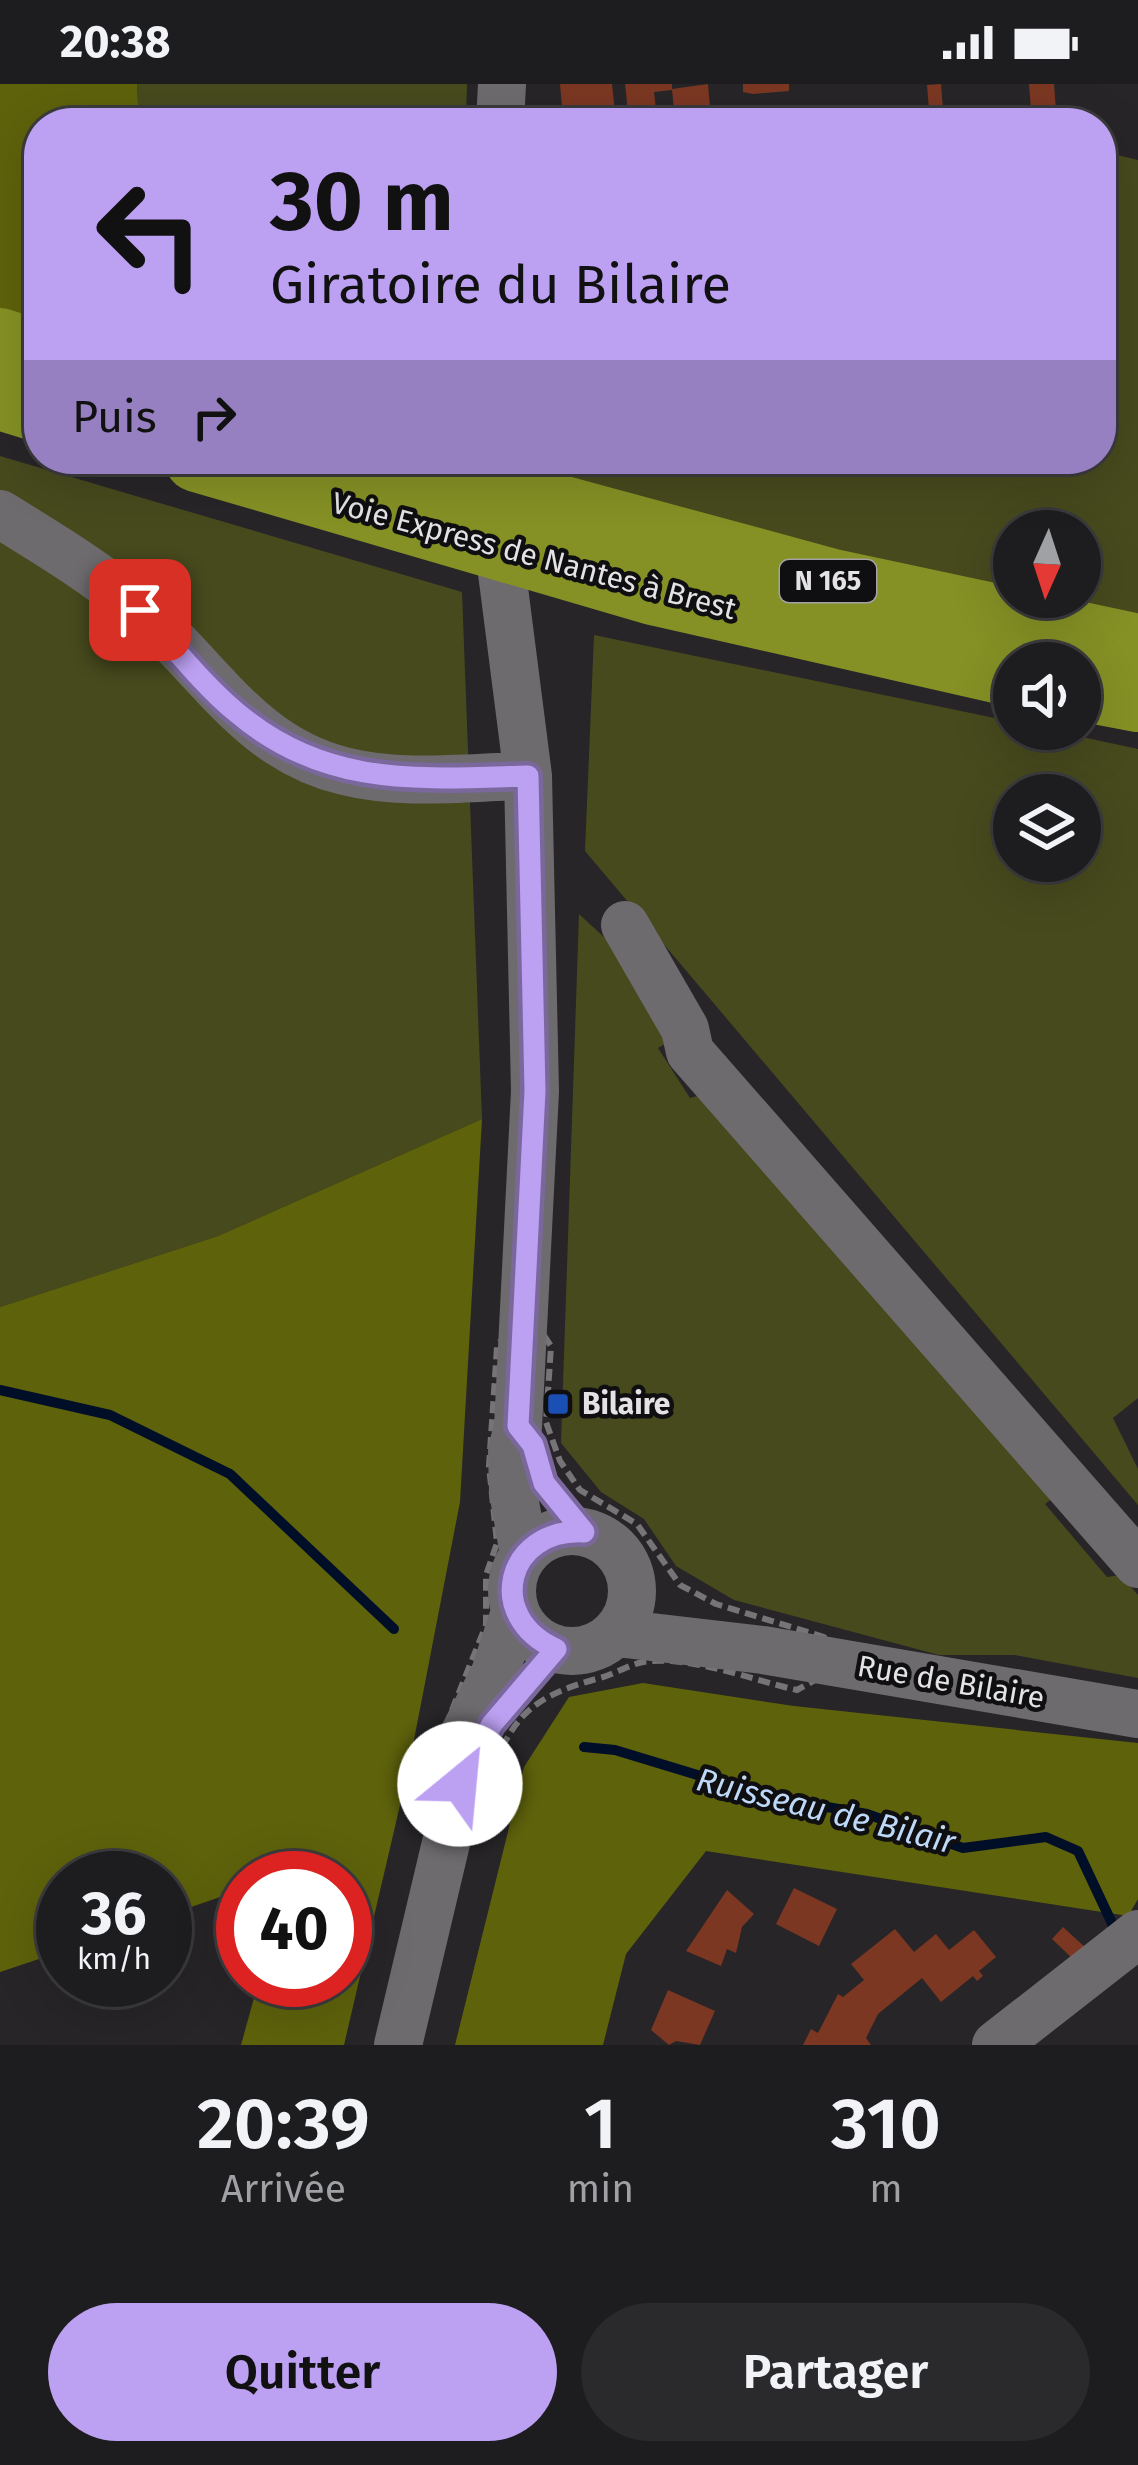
<!DOCTYPE html>
<html lang="fr">
<head>
<meta charset="utf-8">
<style>
  :root { --surface:#1d1c1e; --page:#2a292b; --text:#f1f3f6; --muted:#a0a1a4; --line:#3b3a3c; --accent:#bca0f2 }
  body { margin:0; font-family:"Fira Sans",sans-serif; background:var(--page); color:var(--text); height:100vh; display:flex; flex-direction:column; font-size:45px; white-space:nowrap }
  * { box-sizing:border-box; margin:0 }
  p { font-size:39px; color:var(--muted) }
  .icon { flex:none; width:66px; height:66px; fill:none; stroke:currentColor; stroke-width:2; stroke-linecap:round; stroke-linejoin:round }
  .map { position:relative; height:1961px; overflow:hidden }
  .sheet { display:flex; flex-direction:column; background:var(--surface); flex:1 }
  .sheet>* { flex:none }
  .guide { position:absolute; left:24px; top:24px; width:1092px; height:366px; border-radius:48px; box-shadow:0 12px 48px #0002,0 0 0 3px var(--line); background:#bca0f2; color:#111; overflow:hidden }
  .needle { width:78px; rotate:183deg }
  .controls { position:absolute; left:993px; top:426px; display:grid; gap:24px }
  .controls a { display:grid; place-items:center; width:108px; height:108px; border-radius:50%; background:var(--surface); box-shadow:0 12px 48px #0002,0 0 0 3px var(--line); font-size:60px }
  .speed { position:absolute; left:36px; top:1767px; display:flex; gap:24px; font-size:60px; font-weight:700; text-align:center }
  .speed>* { display:grid; place-content:center; width:156px; height:156px; border-radius:50%; background:var(--surface); box-shadow:0 12px 48px #0002,0 0 0 3px var(--line); line-height:1 }
  .speed small { font-size:30px; font-weight:400 }
  .speed .limit { border:18px solid #d22; background:#fff; color:#111 }
  .pin { position:absolute; display:grid; place-items:center; width:102px; height:102px; color:#fff; margin:-51px; border-radius:24px; box-shadow:0 6px 18px #0006 }
  .me { position:absolute; width:132px; margin:-66px; rotate:28deg; stroke-linejoin:round; filter:drop-shadow(0 0 9px #0008) }
  .turn { display:flex; align-items:center; gap:42px; height:252px; padding:0 48px; font-size:54px }
  .turn .icon { width:156px; height:156px; stroke-width:2.5 }
  .turn b { display:block; font-size:84px; line-height:102px }
  .then { display:flex; align-items:center; height:114px; padding:0 48px; background:#0003; gap:24px; font-size:45px }
  .eta { display:flex; justify-content:space-evenly; align-items:center; height:204px; text-align:center }
  .eta b { font-size:72px; font-weight:600; line-height:84px }
  .button { display:flex; gap:24px; margin-top:auto; padding:24px 48px }
  .button a { flex:1; height:138px; border-radius:72px; background:var(--accent); color:#111; font-size:48px; font-weight:600; line-height:138px; text-align:center }
  .button a+a { background:var(--page); color:var(--text) }
  .status { display:flex; justify-content:space-between; align-items:center; height:84px; padding:0 60px; background:var(--surface); direction:ltr }
  .status svg { height:33px; fill:currentColor }
  .map>svg:first-child { display:block }
  .green { fill:#474a1d; fill-rule:evenodd }
  .forest { fill:#5e620b }
  .lines { fill:none; stroke-linecap:round; stroke-linejoin:round }
  .stream { stroke:#000e28; stroke-width:10 }
  .building { fill:#7b3722 }
  .path { stroke:#767477; stroke-width:6; stroke-dasharray:12 6; stroke-linecap:butt }
  .minor { stroke:#6e6b6e; stroke-width:48 }
  .highway { stroke:#859125; stroke-width:66 }
  .route-casing { stroke:#7a689d; stroke-width:30 }
  .route { stroke:#bca0f2; stroke-width:21 }
  .transit-dot { fill:#1a4fb4; stroke:#0f0e10; stroke-width:4.5 }
  .labels { text-anchor:middle; stroke-width:9; stroke-linejoin:round; paint-order:stroke }
  .shield { fill:#0f0e10; stroke:#a4a2a4; stroke-width:3 }
  .shield-label { font-size:27px; font-weight:bold; fill:#e4e2e4 }
  .street-label { font-size:30px; fill:#e4e2e4; stroke:#0f0e10 }
  .poi-label { font-size:30px; font-weight:bold; fill:#e4e2e4; stroke:#0f0e10; text-anchor:start }
  .water-label { font-size:33px; font-style:italic; fill:#bed8f8; stroke:#0f0e10 }
</style>
</head>
<body>
<div class="status"><b>20:38</b><svg viewBox="0 0 49 12"><path d="M0 12V9h3v3zM5 12V6h3v6zM10 12V3h3v9zM15 12V0h3v12zM26 1h20v11H26zM47 4h2v5h-2z"/></svg></div>
<div class="map">
<svg width="1138" height="1961" viewBox="0 0 1138 1961">
  <rect width="100%" height="100%" fill="#272528"/>
  <path class="green" d="M137,0h330l-1,39h-327z
    M1101,67l37,9v457l-109,-20h51v-66h-66v63l-537,-135h624z
    M0,372l462,136 20,527 -264,117 -218,71z
    M594,551l420,87v7h31l93,20v649l-25,20 25,51v36l-553,-654zM1014,711h66v66h-66z
    M579,830l38,35 53,92 -12,7 32,50 15,-4 348,404 -8,6 62,73 13,-2 18,20v83l-123,-23h-76l-205,-55 -58,-34 -32,-47 -43,-27 -40,-49z"/>
  <path class="forest" d="M0,0h137l2,39h-100v206l-39,-13z
    M482,1035l-22,383 -52,269 -64,274h-103l18,-65h86v-102h-102v19l-14,-3 -64,22v-38h-102v73l-63,21v-665l218,-71z
    M643,1599l151,23 344,37v156l-10,17 -422,-65 -80,103 -23,91h-148l69,-278 45,-70z"/>
  <g class="lines">
    <path class="stream" d="M0,1306l110,25 120,59 164,155
      M584,1663l31,3 155,47 97,17 96,34 83,-11 32,14 40,85"/>
  </g>
  <path class="building" d="M560,0h52l4,38h-6l-2,-8 -45,4z
    M625,0h47v5l36,-5 2,24 -7,1v6l-28,4 -3,-29 -18,2 2,18 -28,2z
    M743,0h46v7l-36,3 -10,-2z
    M941,0l3,38 -27,1 -2,-9 14,-4 -2,-25z
    M1029,0h25l3,39h-25z
    M794,1804l43,21 -18,37 -43,-22z
    M727,1806l27,24 -12,13 -6,26 -9,-4 -6,17 -35,-15z
    M1063,1843l24,22 -12,12 -23,-22z
    M895,1845l19,23 22,-18 13,16 25,-20 22,27 -17,14 4,5 -6,5 -4,-5 -32,26 -19,-24 -44,36 -12,24 5,7h-68l8,-16 7,4 20,-39 5,3 21,-17 -13,-16z
    M668,1906l47,21 -15,34 -24,-4 -7,4 -18,-15z"/>
  <g class="lines">
    <path class="path" d="M524,1221l27,41 -5,76 14,39 20,29 57,34 43,61 36,19 108,33 20,27 -47,26c-46,-10 -106,-35 -154,-28 -15,3 -28,12 -43,16 -80,21 -93,47 -118,124l-30,14 -19,-41 17,-60 36,-90v-50l11,-32 -8,-77 8,-119z"/>
    <path class="minor" d="M500,39l2,-39
      M0,430c47,29 95,58 137,93 70,58 111,141 207,164 59,15 124,6 184,5
      M495,434l33,258 7,315 -17,336 -6,23 1,41 11,63
      M625,841l60,104 5,23 448,512
      M512 1507a60 60 0 1 1 120 0a60 60 0 1 1-120 0Z
      M617,1549l146,17 375,64
      M398,1961l62,-261 3,-48 32,-63 20,-61
      M996,1961l142,-111"/>
    <path class="highway" d="M0,257l39,13
      M0,313l39,12
      M197,375l456,133 361,82
      M379,375l454,123 305,65
      M1080,604l58,11"/>
  </g>
  <g class="lines">
    <defs>
      <path id="route" d="M140,526c31,33 61,73 96,102 89,76 183,67 292,64l7,315 -17,335 15,19 11,38 40,49c-78,-4 -100,85 -28,117l-64,75 -32,60"/>
    </defs>
    <use href="#route" class="route-casing"/>
    <use href="#route" class="route"/>
  </g>
  <rect class="transit-dot" x="546" y="1308" width="24" height="24" rx="6"/>
  <g class="labels">
    <rect class="shield" x="780" y="476" width="96" height="42" rx="9"/>
    <g class="shield-label">
      <text x="828" y="506">N 165</text>
    </g>
    <g class="street-label">
      <text transform="translate(534 472) rotate(15)" y="10">Voie Express de Nantes à Brest</text>
      <text transform="translate(951 1598) rotate(10)" y="10">Rue de Bilaire</text>
    </g>
    <g class="poi-label">
      <text x="582" y="1330">Bilaire</text>
    </g>
    <g class="water-label">
      <text transform="translate(826 1726) rotate(14)" y="12">Ruisseau de Bilair</text>
    </g>
  </g>
</svg>
<div class="controls">
<a><svg class="needle" viewBox="-14 -14 28 28"><path d="M0-13l5 13h-10z" fill="#e53935"/><path d="M0 13l5-13h-10z" fill="#a0a1a4"/></svg></a>
<a><svg class="icon" aria-label="sound" viewBox="0 0 24 24"><path d="M4 9h4l5-4v14l-5-4H4zM17 9q2 3 0 6"/></svg></a>
<a><svg class="icon" aria-label="layers" viewBox="0 0 24 24"><path d="M12 4l9 5-9 5-9-5zM3 14l9 5 9-5"/></svg></a>
</div>
<div class="speed"><div>36<small>km/h</small></div><div class="limit">40</div></div>
<div class="pin" style="left:140px;top:526px;background:#d93025"><svg class="icon" aria-label="arrive" viewBox="0 0 24 24"><path d="M6 21V4h12l-3 4 3 4H6"/></svg></div>
<svg class="me" style="left:460px;top:1700px" viewBox="-20 -20 40 40"><circle r="19" fill="#fff"/><path d="M0-13L10 11 0 6-10 11z" fill="#bca0f2"/></svg>
<div class="guide">
<div class="turn"><svg class="icon" aria-label="left" viewBox="0 0 24 24"><path d="M17 20v-9H6M10 6l-5 5 5 5"/></svg><div><b>30 m</b>Giratoire du Bilaire</div></div>
<div class="then">Puis<svg class="icon" aria-label="right" viewBox="0 0 24 24"><path d="M7 20v-9h11M14 6l5 5-5 5"/></svg></div>
</div>
</div>
<section class="sheet">
<div class="eta">
<div><b>20:39</b><p>Arrivée</p></div>
<div><b>1</b><p>min</p></div>
<div><b>310</b><p>m</p></div>
</div>
<div class="button"><a>Quitter</a><a>Partager</a></div>
</section>
</body>
</html>
